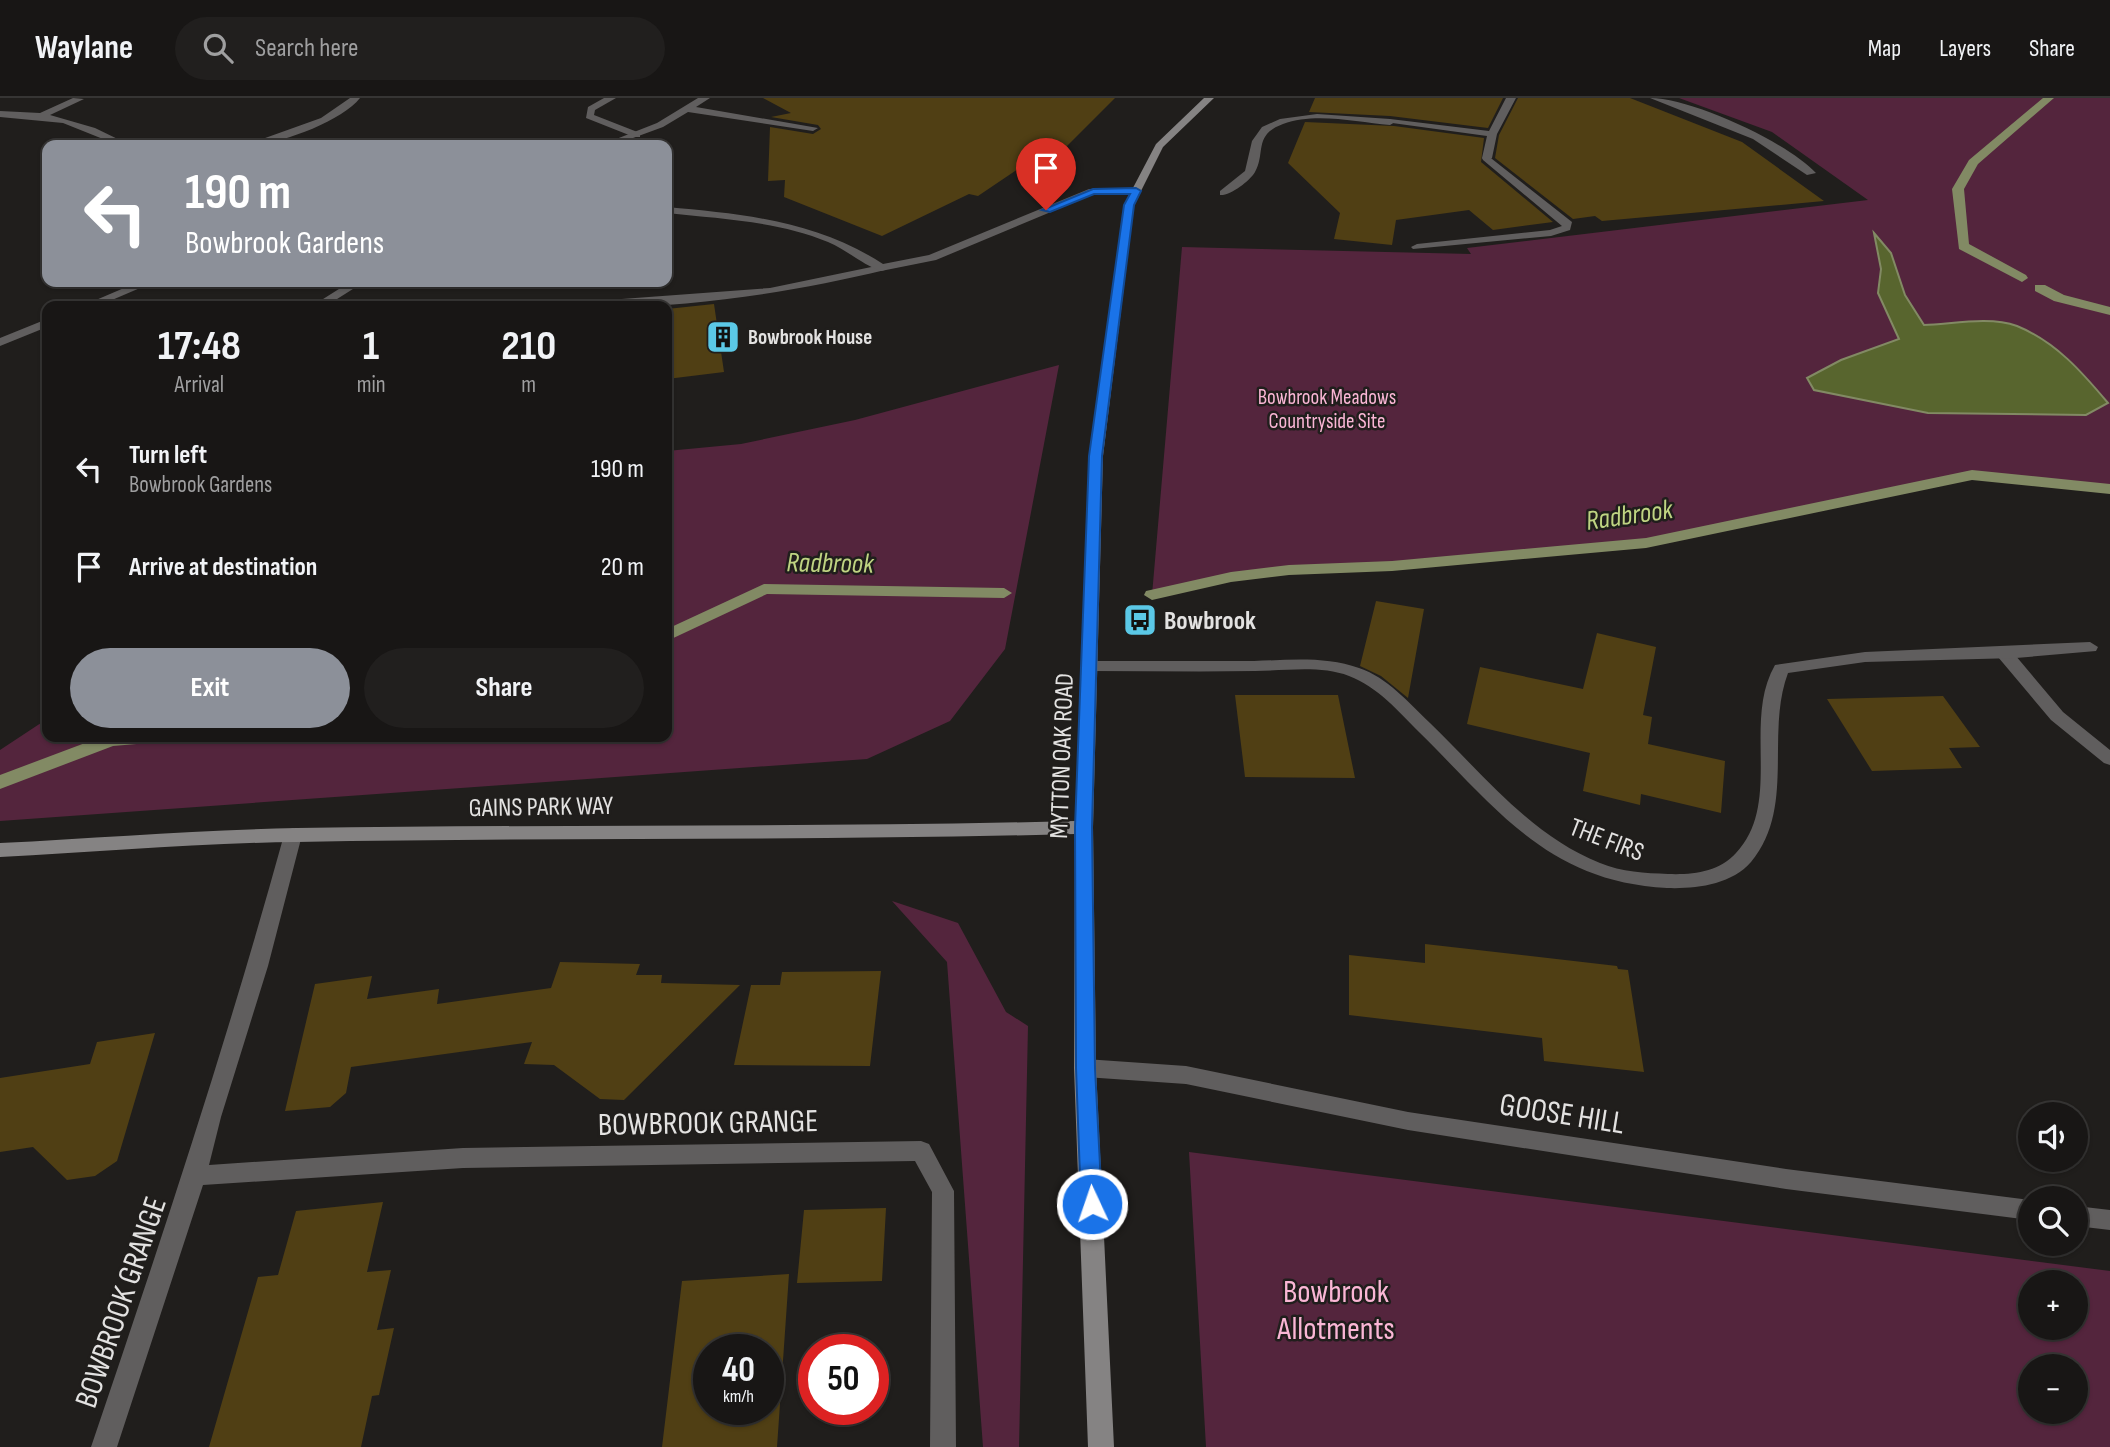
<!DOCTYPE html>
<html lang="en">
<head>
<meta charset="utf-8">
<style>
  :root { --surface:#181615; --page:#211f1e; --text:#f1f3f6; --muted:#9f9fa0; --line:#363534; --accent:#8c9099 }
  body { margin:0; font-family:"Sofia Sans Condensed",sans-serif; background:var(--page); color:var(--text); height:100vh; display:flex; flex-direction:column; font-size:26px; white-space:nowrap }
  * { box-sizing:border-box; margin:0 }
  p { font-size:23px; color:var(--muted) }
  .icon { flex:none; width:38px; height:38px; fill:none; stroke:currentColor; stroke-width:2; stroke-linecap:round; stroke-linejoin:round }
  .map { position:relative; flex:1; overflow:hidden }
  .side { position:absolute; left:42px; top:203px; width:630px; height:441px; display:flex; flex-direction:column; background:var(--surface); border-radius:14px; box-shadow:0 2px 5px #0004,0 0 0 2px var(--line) }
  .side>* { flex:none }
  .top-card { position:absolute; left:42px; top:42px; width:630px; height:147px; border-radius:14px; box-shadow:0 2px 5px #0004,0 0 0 2px var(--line); background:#8c9099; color:#fff; overflow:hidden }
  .tools { position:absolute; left:2018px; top:1004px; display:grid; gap:14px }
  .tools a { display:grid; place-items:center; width:70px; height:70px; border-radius:50%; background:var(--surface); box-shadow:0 2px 5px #0004,0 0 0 2px var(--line); font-size:35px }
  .speed { position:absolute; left:693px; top:1236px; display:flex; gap:14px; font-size:35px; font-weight:700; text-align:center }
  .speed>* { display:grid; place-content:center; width:91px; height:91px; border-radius:50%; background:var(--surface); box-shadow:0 2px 5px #0004,0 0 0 2px var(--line); line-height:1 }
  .speed small { font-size:18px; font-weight:400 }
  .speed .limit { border:10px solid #d22; background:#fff; color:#111 }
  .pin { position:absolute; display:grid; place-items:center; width:60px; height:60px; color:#fff; margin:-72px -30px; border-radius:50% 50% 50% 0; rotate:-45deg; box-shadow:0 0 7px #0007 }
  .pin .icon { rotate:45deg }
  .me { position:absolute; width:77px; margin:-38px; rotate:357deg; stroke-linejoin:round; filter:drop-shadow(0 0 5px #0008) }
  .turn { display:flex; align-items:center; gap:24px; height:147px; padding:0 28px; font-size:32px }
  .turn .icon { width:91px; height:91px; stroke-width:2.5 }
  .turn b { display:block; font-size:49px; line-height:60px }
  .eta { display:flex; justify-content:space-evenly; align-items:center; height:119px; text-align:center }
  .eta b { font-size:42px; font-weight:700; line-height:49px }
  .action { display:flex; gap:14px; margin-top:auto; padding:14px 28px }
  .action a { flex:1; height:80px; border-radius:42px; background:var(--accent); color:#fff; font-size:28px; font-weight:700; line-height:80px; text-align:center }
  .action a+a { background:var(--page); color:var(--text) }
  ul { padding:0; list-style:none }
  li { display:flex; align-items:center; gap:21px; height:98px; padding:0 28px }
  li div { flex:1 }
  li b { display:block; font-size:26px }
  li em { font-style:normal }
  header { display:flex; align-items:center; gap:42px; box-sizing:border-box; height:98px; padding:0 35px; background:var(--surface); border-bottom:2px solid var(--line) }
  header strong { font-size:33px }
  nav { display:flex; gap:38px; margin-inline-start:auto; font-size:24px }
  .search { width:490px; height:63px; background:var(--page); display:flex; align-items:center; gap:18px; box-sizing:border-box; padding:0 24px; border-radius:38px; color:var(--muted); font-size:26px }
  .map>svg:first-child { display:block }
  .green { fill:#54253d; fill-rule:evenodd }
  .water { fill:#58652e; stroke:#828a64; stroke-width:2 }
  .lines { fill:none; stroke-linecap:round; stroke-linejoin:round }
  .stream { fill:#828a64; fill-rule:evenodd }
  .building { fill:#503f14; fill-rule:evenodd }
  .lane { fill:#605e5e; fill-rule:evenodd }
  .street { fill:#605e5e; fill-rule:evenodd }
  .secondary { fill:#858383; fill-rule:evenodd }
  .route { fill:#1a73e8; stroke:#114b97; stroke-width:2 }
  .labels { text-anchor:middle; stroke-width:5; stroke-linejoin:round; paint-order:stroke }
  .far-poi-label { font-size:21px; font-weight:bold; fill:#e3e2e1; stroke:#201e1c; text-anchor:start }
  .far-park-label { font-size:21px; fill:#fab6d5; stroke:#201e1c }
  .poi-label { font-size:26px; font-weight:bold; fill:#e3e2e1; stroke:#201e1c; text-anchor:start }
  .street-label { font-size:26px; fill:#e3e2e1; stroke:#201e1c }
  .water-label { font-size:28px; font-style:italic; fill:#bfd482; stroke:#201e1c }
  .near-street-label { font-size:32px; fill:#e3e2e1; stroke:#201e1c }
  .near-park-label { font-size:32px; fill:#fab6d5; stroke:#201e1c }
</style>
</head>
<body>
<header>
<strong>Waylane</strong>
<div class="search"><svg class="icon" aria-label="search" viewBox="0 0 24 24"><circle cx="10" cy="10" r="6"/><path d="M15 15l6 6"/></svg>Search here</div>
<nav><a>Map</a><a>Layers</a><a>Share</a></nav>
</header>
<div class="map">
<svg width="2110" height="1349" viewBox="0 0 2110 1349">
  <rect width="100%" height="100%" fill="#201e1c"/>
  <path class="green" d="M1679,0h431v391l-138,-14 -326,68 -254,23 -103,4 -58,7 -79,18 30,-348 289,7 -4,-6 401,-48 -96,-68z
    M1059,267l-54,284 -55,72 -83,38 -867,62v-71l47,-31v18h620v-286l74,-7 114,-24z
    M892,803l66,22 48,89 22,14 -9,421h-36l-36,-485z
    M1189,1054l921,119v176h-904zM2030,1185h46v45h-46zM2030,1269h46v45h-46z"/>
  <path class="water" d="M1874,135l17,20 14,42 19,30c29,-1 65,-9 93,1 39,16 65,46 91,77l-22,12 -158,-2 -114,-23 -7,-12 34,-18 58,-21 -21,-46 3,-24z"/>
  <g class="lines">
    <path class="stream" d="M2043,0h11l-76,66 -14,25 5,55 57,31 2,3 -6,4 -63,-33 -7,-60 17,-29z
      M2035,187h10l19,10 46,12v8l-56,-14 -19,-10z
      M1972,372l138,14v10l-138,-14 -326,68 -254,23 -103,4 -58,7 -79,18 -8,-5 2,-4 85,-19 58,-7 103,-4 254,-23z
      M764,486l240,4 8,5 -8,5 -237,-4 -100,47v-12z
      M101,639h56l-9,6 -35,3 -113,43v-14z"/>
  </g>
  <path class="building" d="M763,0h352l-70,70 -21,-3 -46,31 -9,-2 -87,42 -98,-39 1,-17 -17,1 2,-54 43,7 8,-5 -3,-4 -47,-8 20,-4z
    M1315,0h188l-15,30 -98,-12 -81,-4z
    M1518,0h112l112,44 82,59 -222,20 -7,-5 -22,3 -78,-61 4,-23z
    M1305,24l89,4 90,12 -3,24 72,60 -60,8 -24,-20 -73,10 -4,25 -58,-6 6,-26 -52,-50z
    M714,206l10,68 -57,7v-70z
    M1376,503l48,8 -16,89 -27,-22 -21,-10z
    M1597,535l59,14 -13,68 9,2 -4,27 77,17 -4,52 -80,-19 -1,11 -57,-14 7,-38 -123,-29 13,-57 103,22z
    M1235,597h103l17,83 -110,-1z
    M1943,598l37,51 -31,1 13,20 -90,3 -45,-72z
    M1425,846l192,22 1,3 10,1 16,102 -100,-11 -2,-23 -193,-23v-60l76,8z
    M560,864l80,2 -4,11h26l-1,8 79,2 -116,115 -24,-1 -46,-34 -30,-1 8,-22 -181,25 -5,26 -16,14 -45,4 30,-127 57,-8 -5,23 72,-10 -2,15 114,-16z
    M881,873l-11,95 -136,-1 17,-80h29l2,-13z
    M155,935l-38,128 -22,15 -28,4 -34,-33 -33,5v-74l90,-14 7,-22z
    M383,1104l-16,70 24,-2 -14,60 17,-2 -15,67 -7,1 -11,51h-152l49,-170 20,-2 18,-64z
    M886,1110l-4,73 -85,2 7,-73z
    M789,1176l-12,173h-115l20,-166zM709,1251h59v60h-59z"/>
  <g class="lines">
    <path class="lane" d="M350,0h10c-19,24 -84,48 -114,47l75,-27z
      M604,0h12l-21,12 -1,5 46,18v4h-6l-48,-19 2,-11z
      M1650,0c42,0 137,44 166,75l-9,2 -54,-36z
      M1317,16l73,5 5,3 -5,3c-33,-3 -75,-13 -107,-1 -30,11 -17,29 -28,48 -5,9 -25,24 -35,23v-4l25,-20 7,-30 10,-14 18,-8z
      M1487,57l85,67 -2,8 -19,6 -138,13 -2,-2 6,-3 133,-14 12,-4 -79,-66 -1,-2z
      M881,167l4,1v4c-96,23 -211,41 -310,36l6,-4 189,-14z
      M2004,550l6,1 53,63 47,38v15l-6,-2 -53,-43 -53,-63 -2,-4 2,-4z
      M1085,961l101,7 222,46 378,57 244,31v20l-244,-31 -378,-59 -222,-46 -101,-7 -7,-3 -4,-6 4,-6z
      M2076,1108l34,4v20l-34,-4z"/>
    <path class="street" d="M73,0l11,1 -34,16 45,13 35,17h-12l-55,-22 -63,-6v-6l40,2z
      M698,0h12l-14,9 122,21 -5,3 -125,-19 -25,15 -49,18h-13l56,-22z
      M1506,0h10l-19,36 -5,24 -5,3 -5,-3 5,-22 -102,-14 5,-3 99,12z
      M1136,90l5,3 -1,2 -46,1 -158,66 -55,11c-18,-6 -34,-21 -53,-29 -50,-21 -107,-23 -161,-29v-6c77,7 150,14 216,57l46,-9 160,-66z
      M138,184h16l-56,24h-16z
      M350,184h14l-38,24h-14z
      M47,221v8l-47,19v-8z
      M2090,544l8,5 -2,4 -80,7 -151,4 -77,11c-23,61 8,135 -37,189 -20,23 -56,27 -84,26 -119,-6 -170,-79 -248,-156 -21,-21 -41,-45 -70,-56 -29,-11 -64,-5 -94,-5 -55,1 -110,0 -165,0l-8,-5 8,-5c55,0 109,0 164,0 35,-1 71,-5 105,7 29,10 49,34 71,55 52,50 101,113 170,140 22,9 45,10 68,11 24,1 51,-2 68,-21 47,-50 6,-131 39,-188l90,-13z
      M293,730l6,2 3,5 -34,131 -47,151 -12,48 254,-17 458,-7 8,3 25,47 2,256h-26l2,-255 -17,-31 -452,7 -260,17 -86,262h-26c69,-203 136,-405 193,-612l3,-5z"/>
    <path class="secondary" d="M1204,0h10l-51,49 -29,58 -31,251 -10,371 3,241 18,379h-26l-14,-379 1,-234c-259,7 -519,3 -778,8 -99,1 -198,10 -297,15v-14c99,-5 198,-13 297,-15 259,-4 519,0 778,-7l14,-365 35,-251 32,-61z"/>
  </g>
  <path class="route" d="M1136,90l5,3 -7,14 -32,251 -10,371 3,241 7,136 -3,7 -7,3 -8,-3 -3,-7 -5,-136 -1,-241 14,-371 35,-251 6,-11h-36l-44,18 -8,-2 51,-21z"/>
  <defs>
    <symbol id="building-square" viewBox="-11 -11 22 22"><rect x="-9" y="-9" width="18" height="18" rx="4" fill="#5bc8e6" stroke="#201e1c"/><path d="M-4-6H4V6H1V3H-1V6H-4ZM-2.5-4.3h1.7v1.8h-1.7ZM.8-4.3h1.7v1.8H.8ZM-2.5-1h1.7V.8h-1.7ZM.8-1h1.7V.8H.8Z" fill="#111"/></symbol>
    <symbol id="bus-square" viewBox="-11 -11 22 22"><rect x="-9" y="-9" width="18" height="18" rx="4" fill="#5bc8e6" stroke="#201e1c"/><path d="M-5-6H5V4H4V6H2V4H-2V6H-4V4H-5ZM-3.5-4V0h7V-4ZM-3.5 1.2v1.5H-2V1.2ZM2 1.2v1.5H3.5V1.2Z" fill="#111"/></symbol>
  </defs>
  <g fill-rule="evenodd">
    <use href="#building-square" x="704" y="220" width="38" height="38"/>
    <use href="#bus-square" x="1121" y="503" width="38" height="38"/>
  </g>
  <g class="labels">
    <g class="far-poi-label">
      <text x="748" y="246">Bowbrook House</text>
    </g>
    <g class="far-park-label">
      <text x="1327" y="306">Bowbrook Meadows<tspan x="1327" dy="24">Countryside Site</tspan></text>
    </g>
    <g class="poi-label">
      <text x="1164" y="531">Bowbrook</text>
    </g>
    <g class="street-label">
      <text transform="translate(1061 658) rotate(-88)" y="9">MYTTON OAK ROAD</text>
      <text transform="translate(541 708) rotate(-1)" y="9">GAINS PARK WAY</text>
      <text transform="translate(1607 741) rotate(21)" y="9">THE FIRS</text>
    </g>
    <g class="water-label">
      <text transform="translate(1629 416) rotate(-8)" y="10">Radbrook</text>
      <text transform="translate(830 464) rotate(1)" y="10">Radbrook</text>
    </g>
    <g class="near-street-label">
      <text transform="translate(1562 1015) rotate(9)" y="11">GOOSE HILL</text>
      <text transform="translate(708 1024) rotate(-1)" y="11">BOWBROOK GRANGE</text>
      <text transform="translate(120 1204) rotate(-71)" y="11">BOWBROOK GRANGE</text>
    </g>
    <g class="near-park-label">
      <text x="1336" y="1204">Bowbrook<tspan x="1336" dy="37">Allotments</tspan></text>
    </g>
  </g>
</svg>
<div class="tools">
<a><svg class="icon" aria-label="sound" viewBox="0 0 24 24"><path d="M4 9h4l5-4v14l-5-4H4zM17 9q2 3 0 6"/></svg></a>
<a><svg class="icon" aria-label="search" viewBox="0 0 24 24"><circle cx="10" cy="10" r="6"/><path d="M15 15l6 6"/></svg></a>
<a>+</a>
<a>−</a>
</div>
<div class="speed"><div>40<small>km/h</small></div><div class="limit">50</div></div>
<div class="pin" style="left:1046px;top:112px;background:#d93025"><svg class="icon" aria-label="arrive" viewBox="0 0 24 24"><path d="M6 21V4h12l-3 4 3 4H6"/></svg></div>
<svg class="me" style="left:1092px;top:1106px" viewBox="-20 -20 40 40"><circle r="17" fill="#1a73e8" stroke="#fff" stroke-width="3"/><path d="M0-11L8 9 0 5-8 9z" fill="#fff"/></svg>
<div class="top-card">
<div class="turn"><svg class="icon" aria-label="left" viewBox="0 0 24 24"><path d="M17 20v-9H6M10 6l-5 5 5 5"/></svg><div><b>190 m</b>Bowbrook Gardens</div></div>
</div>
<section class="side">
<div class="eta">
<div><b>17:48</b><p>Arrival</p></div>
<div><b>1</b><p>min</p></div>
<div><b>210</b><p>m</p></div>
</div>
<ul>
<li><svg class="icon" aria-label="left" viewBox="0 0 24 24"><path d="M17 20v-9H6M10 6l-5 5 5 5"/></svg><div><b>Turn left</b><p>Bowbrook Gardens</p></div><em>190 m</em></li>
<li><svg class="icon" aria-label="arrive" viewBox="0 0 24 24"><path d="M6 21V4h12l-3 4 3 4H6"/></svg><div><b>Arrive at destination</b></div><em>20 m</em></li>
</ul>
<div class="action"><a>Exit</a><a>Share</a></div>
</section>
</div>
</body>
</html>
